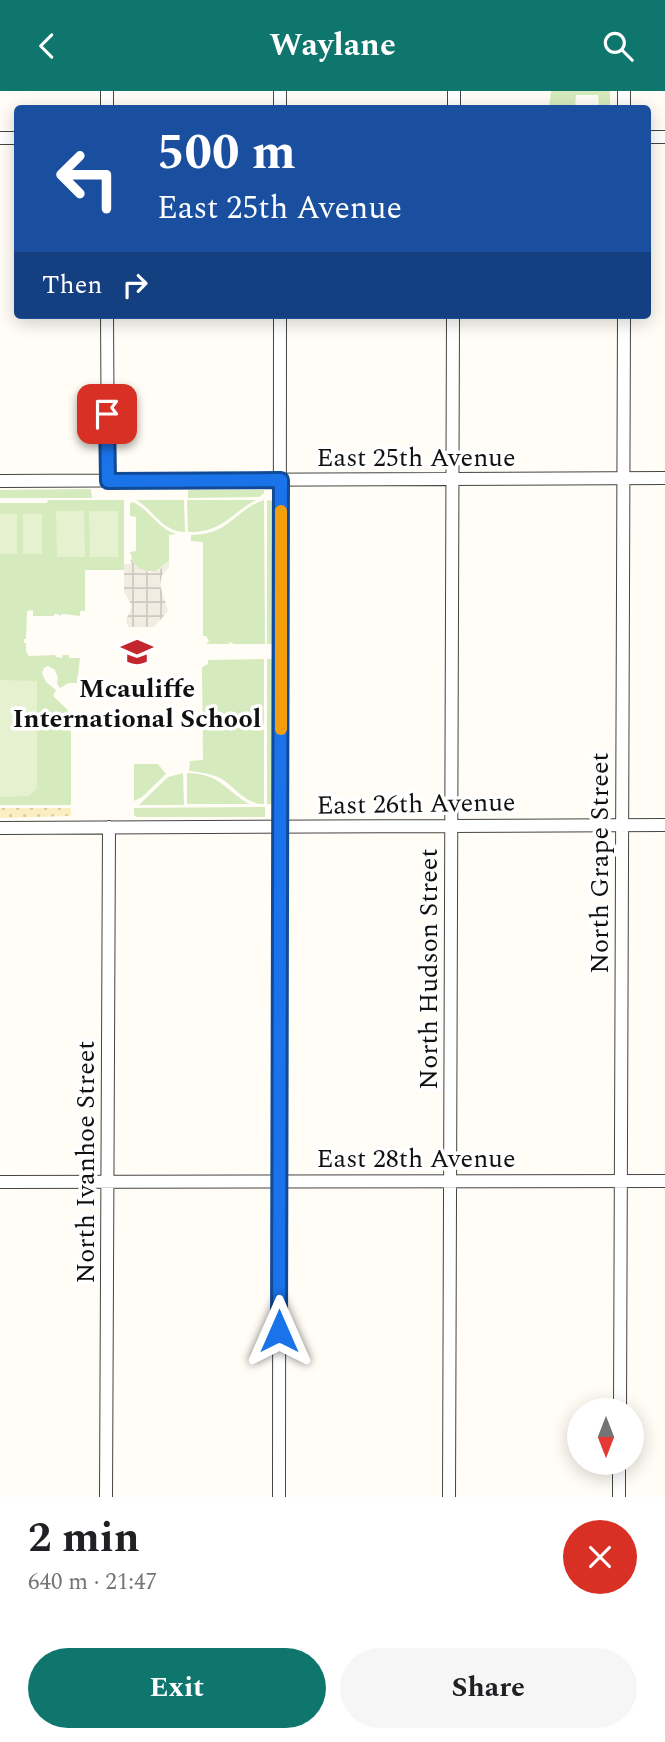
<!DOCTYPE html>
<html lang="en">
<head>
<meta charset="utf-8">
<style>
  :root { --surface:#fff; --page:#f6f6f6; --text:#202124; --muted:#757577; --accent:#0f766e }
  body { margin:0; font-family:Spectral,serif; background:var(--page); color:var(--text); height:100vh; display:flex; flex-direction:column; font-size:26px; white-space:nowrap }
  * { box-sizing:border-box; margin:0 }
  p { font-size:23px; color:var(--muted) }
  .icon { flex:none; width:38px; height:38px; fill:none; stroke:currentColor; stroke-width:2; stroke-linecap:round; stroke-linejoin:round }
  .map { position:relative; height:1406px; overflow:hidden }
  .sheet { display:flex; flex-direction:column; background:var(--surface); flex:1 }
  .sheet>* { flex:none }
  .top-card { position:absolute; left:14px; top:14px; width:637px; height:214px; border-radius:7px; box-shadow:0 4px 18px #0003; background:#1a4fa0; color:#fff; overflow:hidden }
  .needle { width:46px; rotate:180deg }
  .buttons { position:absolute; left:567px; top:1307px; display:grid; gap:14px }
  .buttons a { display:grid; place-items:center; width:77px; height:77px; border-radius:50%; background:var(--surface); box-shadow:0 4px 18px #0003; font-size:35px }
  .pin { position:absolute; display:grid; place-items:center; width:60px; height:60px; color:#fff; margin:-30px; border-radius:14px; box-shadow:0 4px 10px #0006 }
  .me { position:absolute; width:77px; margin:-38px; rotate:0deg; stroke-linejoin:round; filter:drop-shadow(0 0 5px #0008) }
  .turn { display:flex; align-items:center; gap:24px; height:147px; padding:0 28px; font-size:32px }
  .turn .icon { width:91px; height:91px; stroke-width:2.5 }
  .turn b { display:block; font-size:49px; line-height:60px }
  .then { display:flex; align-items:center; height:66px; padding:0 28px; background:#0003; gap:14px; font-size:26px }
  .round { display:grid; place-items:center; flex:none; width:74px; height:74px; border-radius:37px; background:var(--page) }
  .headline { display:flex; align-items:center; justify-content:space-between; height:119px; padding:0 28px }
  h1 { font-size:42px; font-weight:700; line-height:52px }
  .action { display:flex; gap:14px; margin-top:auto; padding:14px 28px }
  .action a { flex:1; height:80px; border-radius:42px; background:var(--accent); color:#fff; font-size:28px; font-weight:700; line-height:80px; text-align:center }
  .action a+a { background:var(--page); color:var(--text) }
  header { display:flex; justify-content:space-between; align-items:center; height:91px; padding:0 28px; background:var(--accent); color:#fff; font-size:32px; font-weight:700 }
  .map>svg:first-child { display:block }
  .grass { fill:#d5ebbd }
  .sand { fill:url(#sand-dots) }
  .pitch { fill:#e6f2cf }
  .plaza { fill:url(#plaza-grid) }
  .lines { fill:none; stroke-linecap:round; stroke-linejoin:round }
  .minor-casing { stroke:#444; stroke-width:14 }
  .minor { stroke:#fff; stroke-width:12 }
  .route-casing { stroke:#114b97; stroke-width:18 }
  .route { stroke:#1a73e8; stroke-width:12 }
  .slow { stroke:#f59e0b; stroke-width:12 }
  .labels { text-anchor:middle; stroke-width:7; stroke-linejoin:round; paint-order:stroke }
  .street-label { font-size:26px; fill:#111; stroke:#fff }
  .poi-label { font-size:26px; font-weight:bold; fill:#111; stroke:#fff }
</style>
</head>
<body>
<header><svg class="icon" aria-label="back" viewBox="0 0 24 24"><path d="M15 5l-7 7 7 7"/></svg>Waylane<svg class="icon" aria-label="search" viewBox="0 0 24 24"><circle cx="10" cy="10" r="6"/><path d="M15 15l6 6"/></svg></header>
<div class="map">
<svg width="665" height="1406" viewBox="0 0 665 1406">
  <defs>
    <pattern id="sand-dots" width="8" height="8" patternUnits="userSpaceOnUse" patternTransform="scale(1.75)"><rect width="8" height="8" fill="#fbeec1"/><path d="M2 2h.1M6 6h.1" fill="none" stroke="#d6cba5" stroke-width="1.8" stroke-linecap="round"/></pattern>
    <pattern id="plaza-grid" width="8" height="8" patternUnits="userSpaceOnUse" patternTransform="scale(1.75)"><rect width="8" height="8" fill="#f1ede2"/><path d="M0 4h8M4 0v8" fill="none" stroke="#cecac1"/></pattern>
  </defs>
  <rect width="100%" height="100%" fill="#fffdf5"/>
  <path class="grass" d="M551,0h59v14h-11l-1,-10h-22l-1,13h-26z
    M91,398l1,9h-92v-8z
    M188,399h76v3l-5,4 -71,1z
    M48,409h76v70h-39v41h-5v5l-17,-2 -4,2v-2h-5v2h-21v-6l-6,1 -1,28h-2v4h2v9l3,4 26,-1 1,2 6,1 1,-3h6v3h11l-3,25h-8l-9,5 -3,-4 1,-6 -3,-8 -7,-4 -4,2 -2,5 4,9 10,8 -3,6 14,13 4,9v87h-71v-302h47z
    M136,409h48l1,32c-24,-1 -30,-21 -49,-32z
    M187,409h69c-26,14 -34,33 -68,32z
    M264,409l1,144h-31l-4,-2 -1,2h-23l3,-3 -3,-5h-3v-94l-12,-1v-6c39,0 44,-26 73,-35z
    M267,409l6,1v143h-6z
    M133,411c17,8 24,26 43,32l-7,1v26l-14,11 -15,-2 -6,-6 -4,-12 6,-1v-34l-6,-1v-13z
    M264,568v145c-19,0 -27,-15 -42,-25 -10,-5 -21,-7 -33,-8l1,-10 13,-1 -1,-93 6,-3v-4z
    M267,568h6v145h-6z
    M134,673h24l8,10 -24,23 -8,4z
    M183,682l1,32h-45l29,-28z
    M187,682c32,0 38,17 62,31h-62z
    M265,716v10h-128l-3,-2v-7z"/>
  <path class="sand" d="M0,717h71v8l-71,2z"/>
  <path class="pitch" d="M56,420h28l1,46h-28z
    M89,420h29v46h-28z
    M0,423h17v40h-17z
    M23,423h19v40h-19z
    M0,589l37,1v107l-8,8 -29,1z"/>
  <path class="plaza" d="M131,467l5,9 15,6 8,-3 10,-9v6l-7,8 -2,10 8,26 -14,16h-26l-2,-7 6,-14 -8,-14v-28h6z"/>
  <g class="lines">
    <defs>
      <path id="minor" d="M107,0v18
        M280,0v18
        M624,0v18
        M454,18v-18
        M648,46h17
        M0,47h18
        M107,224l1,166
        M0,390l665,-3
        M0,737l665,-3
        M0,1091l665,-1
        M620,1320l4,-1096
        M106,1406l3,-670
        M279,1406l1,-1182
        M449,1406l4,-1182
        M619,1406v-34"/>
    </defs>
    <use href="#minor" class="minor-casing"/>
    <use href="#minor" class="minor"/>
  </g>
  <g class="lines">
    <defs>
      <path id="route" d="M107,323l1,67 173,-1 -2,851"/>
    </defs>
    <use href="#route" class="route-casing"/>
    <use href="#route" class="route"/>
    <path class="slow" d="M281,420v218"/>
  </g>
  <defs>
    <symbol id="school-bare" viewBox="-9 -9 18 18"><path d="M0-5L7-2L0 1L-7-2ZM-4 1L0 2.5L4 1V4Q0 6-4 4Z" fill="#c4262e" stroke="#fff" stroke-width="2.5" paint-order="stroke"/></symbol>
  </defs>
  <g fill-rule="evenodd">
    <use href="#school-bare" x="115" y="539" width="44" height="44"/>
  </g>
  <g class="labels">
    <g class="street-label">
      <text x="416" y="375">East 25th Avenue</text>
      <text transform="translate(416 712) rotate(-1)" y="9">East 26th Avenue</text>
      <text transform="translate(599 772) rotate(-90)" y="9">North Grape Street</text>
      <text transform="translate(428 878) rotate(-90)" y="9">North Hudson Street</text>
      <text x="416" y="1076">East 28th Avenue</text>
      <text transform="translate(85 1071) rotate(-90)" y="9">North Ivanhoe Street</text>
    </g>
    <g class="poi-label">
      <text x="137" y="606">Mcauliffe<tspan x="137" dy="30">International School</tspan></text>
    </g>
  </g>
</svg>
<div class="buttons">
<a><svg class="needle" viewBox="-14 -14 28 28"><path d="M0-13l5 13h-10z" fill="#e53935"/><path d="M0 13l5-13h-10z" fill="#757577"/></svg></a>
</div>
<div class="pin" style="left:107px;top:323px;background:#d93025"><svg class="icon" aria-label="arrive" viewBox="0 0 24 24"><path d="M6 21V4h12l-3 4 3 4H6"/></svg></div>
<svg class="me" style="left:279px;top:1240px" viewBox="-20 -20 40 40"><path d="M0-17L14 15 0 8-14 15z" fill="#1a73e8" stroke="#fff" stroke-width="4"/></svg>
<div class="top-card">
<div class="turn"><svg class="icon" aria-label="left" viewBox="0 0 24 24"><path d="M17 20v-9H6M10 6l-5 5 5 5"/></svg><div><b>500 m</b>East 25th Avenue</div></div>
<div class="then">Then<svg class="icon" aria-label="right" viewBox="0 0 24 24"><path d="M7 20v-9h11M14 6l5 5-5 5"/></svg></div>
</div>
</div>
<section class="sheet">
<div class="headline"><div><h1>2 min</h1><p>640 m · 21:47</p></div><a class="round" style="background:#d93025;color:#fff"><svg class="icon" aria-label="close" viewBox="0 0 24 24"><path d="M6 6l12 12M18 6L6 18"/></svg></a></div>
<div class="action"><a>Exit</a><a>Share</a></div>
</section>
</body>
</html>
